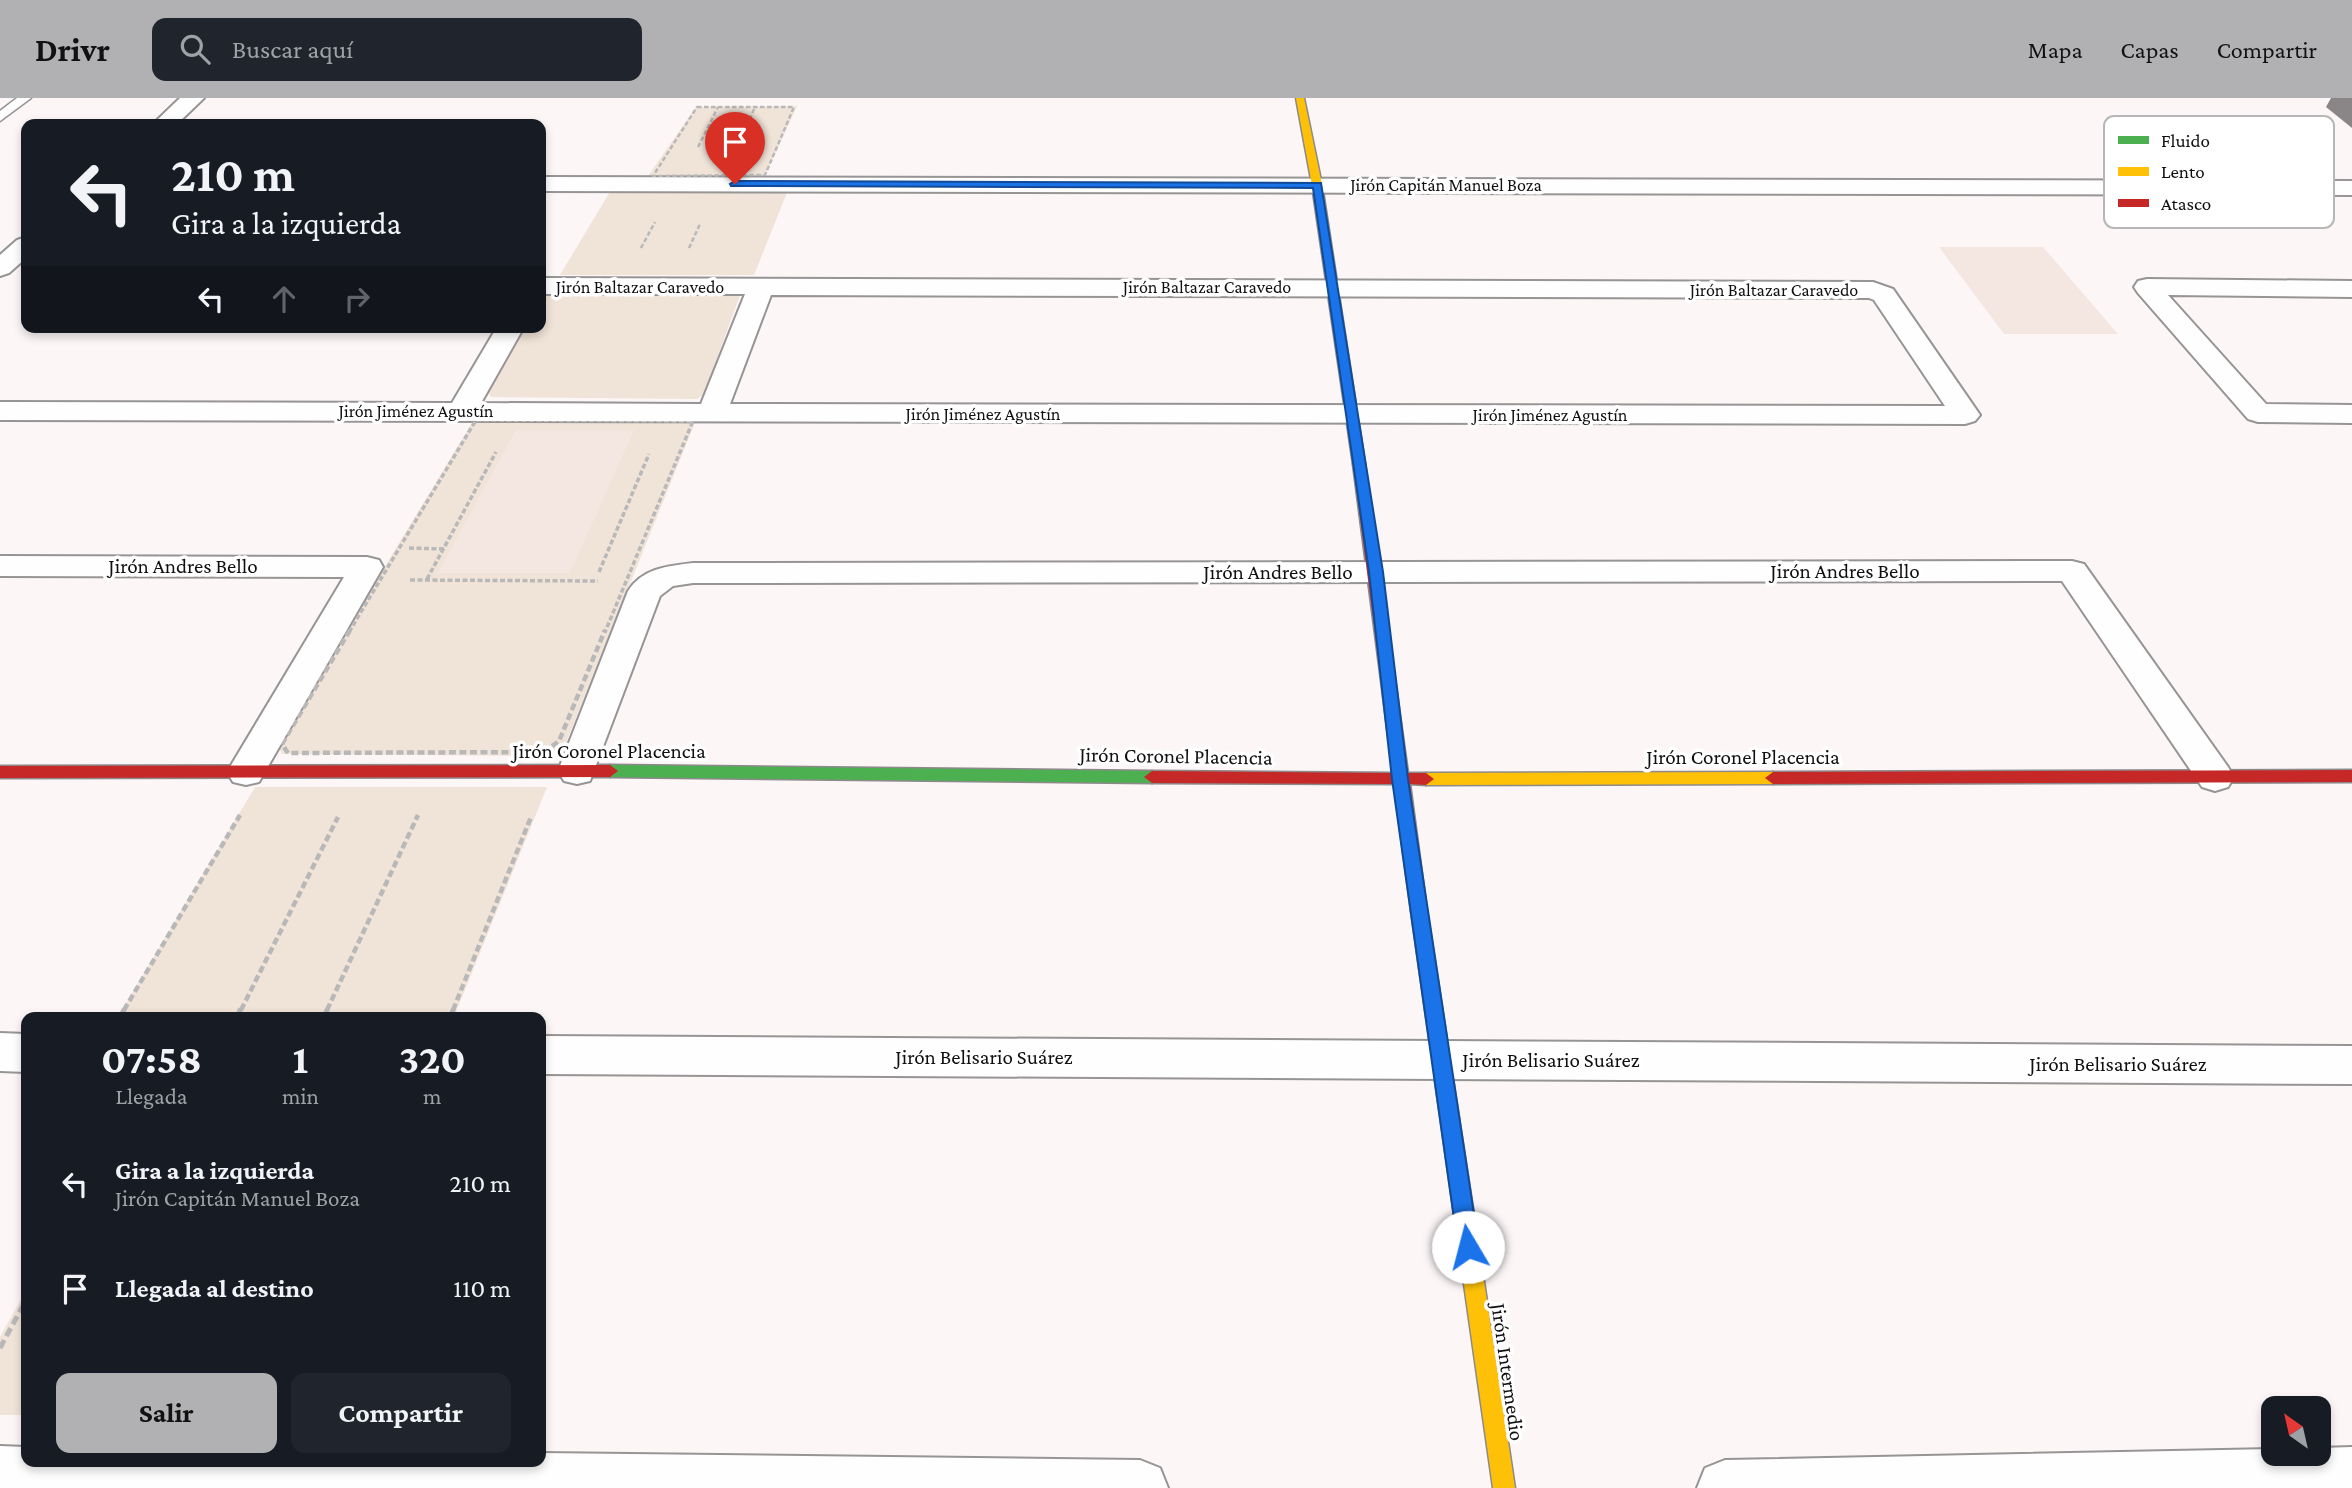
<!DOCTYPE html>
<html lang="es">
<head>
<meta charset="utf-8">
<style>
  :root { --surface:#171b24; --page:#20242c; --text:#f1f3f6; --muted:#9ea1a6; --accent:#b1b1b3 }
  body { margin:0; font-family:"Crimson Pro",serif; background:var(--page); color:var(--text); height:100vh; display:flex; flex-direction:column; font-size:26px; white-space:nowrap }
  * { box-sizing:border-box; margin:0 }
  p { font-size:23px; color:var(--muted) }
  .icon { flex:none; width:38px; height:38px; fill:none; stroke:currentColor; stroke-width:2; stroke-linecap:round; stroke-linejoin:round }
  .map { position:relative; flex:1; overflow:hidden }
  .details { position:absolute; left:21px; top:914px; width:525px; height:455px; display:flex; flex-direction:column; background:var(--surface); border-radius:14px; box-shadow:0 4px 10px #0003 }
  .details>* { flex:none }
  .banner { position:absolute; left:21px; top:21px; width:525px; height:214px; border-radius:14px; box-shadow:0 4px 10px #0003; background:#171b24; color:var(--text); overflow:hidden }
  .needle { width:46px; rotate:326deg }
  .tools { position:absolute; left:2261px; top:1298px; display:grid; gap:14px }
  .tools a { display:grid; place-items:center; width:70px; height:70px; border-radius:14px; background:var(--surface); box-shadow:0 4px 10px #0003; font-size:35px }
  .pin { position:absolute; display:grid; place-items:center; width:60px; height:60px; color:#fff; margin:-72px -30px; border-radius:50% 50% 50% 0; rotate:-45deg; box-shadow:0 0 7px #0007 }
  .pin .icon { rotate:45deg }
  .me { position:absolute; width:77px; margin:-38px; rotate:352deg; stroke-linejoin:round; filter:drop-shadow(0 0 5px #0008) }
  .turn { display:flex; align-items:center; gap:24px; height:147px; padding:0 35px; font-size:32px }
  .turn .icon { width:91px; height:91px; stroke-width:2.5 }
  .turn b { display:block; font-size:49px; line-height:60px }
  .lanes { display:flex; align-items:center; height:66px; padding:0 35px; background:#0003; justify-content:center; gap:35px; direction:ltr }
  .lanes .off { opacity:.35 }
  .eta { display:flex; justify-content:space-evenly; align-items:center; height:119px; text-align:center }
  .eta b { font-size:42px; font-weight:700; line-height:49px }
  .action { display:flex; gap:14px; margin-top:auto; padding:14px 35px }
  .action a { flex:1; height:80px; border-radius:14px; background:var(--accent); color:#111; font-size:28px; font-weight:700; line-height:80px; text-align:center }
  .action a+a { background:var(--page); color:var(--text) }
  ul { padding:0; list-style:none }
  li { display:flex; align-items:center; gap:21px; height:105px; padding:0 35px }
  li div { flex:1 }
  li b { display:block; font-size:26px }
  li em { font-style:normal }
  header { display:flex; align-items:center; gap:42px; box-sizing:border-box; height:98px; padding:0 35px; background:var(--accent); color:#111 }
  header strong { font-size:33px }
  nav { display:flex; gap:38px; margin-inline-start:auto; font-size:24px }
  .search { width:490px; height:63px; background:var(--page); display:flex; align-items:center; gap:18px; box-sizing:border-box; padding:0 24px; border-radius:14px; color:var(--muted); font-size:26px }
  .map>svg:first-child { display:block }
  .green { fill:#f0e3d8 }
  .pitch { fill:#f4e7e2 }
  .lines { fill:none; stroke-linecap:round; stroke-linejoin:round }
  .lane-casing { stroke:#969494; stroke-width:3 }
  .street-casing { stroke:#969494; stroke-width:4 }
  .fast-casing { stroke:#8d8a8b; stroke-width:3 }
  .slow-casing { stroke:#8d8a8b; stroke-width:3 }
  .jam-casing { stroke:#8d8a8b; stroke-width:3 }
  .path-far3 { stroke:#b9b8b8; stroke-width:2.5; stroke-dasharray:4.5 2.5; stroke-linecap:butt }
  .path-far2 { stroke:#b9b8b8; stroke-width:3.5; stroke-dasharray:5 2.5; stroke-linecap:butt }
  .path-far1 { stroke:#b9b8b8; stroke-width:4.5; stroke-dasharray:7 3.5; stroke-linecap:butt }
  .path { stroke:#b9b8b8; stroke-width:5; stroke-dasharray:9 4.5; stroke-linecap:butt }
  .lane { fill:#fffefe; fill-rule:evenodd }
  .street { fill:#fffefe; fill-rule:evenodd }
  .fast { fill:#4caf50; fill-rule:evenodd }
  .slow { fill:#ffc107; fill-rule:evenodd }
  .jam { fill:#c62828; fill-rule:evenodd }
  .wall { fill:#8a8587 }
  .route { fill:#1a73e8; stroke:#114b97; stroke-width:2 }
  .labels { text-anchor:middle; stroke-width:7; stroke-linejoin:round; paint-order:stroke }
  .far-street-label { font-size:18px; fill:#101010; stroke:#fff }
  .street-label { font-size:21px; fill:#101010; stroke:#fff }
  .key { fill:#fff; stroke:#b7b7b7; stroke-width:2 }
  .key-label { font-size:19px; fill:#101010 }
</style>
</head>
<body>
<header>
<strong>Drivr</strong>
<div class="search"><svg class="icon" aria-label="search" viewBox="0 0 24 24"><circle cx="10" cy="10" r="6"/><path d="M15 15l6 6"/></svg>Buscar aquí</div>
<nav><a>Mapa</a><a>Capas</a><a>Compartir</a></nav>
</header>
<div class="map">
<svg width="2352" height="1390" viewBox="0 0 2352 1390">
  <rect width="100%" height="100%" fill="#fcf6f7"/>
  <path class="green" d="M797,8l-32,70h-117l48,-69z
    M611,92h177l-34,85h-194z
    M735,194l5,3 -36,99 -7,5 -206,-2 -3,-4 38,-66h15c0,-14 -4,-28 10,-34z
    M475,320l221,2 -131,325 -18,11 -265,-2 -5,-10z
    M255,689h292l-93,230h-336z
    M26,1192v125h-26v-78z"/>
  <path class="pitch" d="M1939,149h104l75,87h-114z
    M516,332h118l-64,143h-132z"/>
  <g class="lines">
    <defs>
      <path id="lane" d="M17,0h14l-31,23v-10z"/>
      <path id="street" d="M180,0h24l-27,26h-24z
        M541,79l1811,4v14l-1811,-4z
        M26,139v21l-17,15 -9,3v-21l17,-15z
        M541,180l1332,4 20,7 87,126 -5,6 -10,3 -1965,-4v-18l452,1 45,-76h27l-43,76 220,1 44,-110h-204zM771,197l1098,3 5,2 71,106 -1215,-2z
        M2147,181l205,2v16l-184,-2 98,109 86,1v18l-94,-1 -10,-3 -110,-126 -4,-6 4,-6z
        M0,458l367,1 12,3 4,7 -124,215 -13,3 -13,-3 -6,-10 117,-195 -344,-1z
        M2072,463l12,3 144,203 6,10 -6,10 -13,4 -13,-4 -140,-206 -1369,2 -20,3 -13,10 -70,185 -13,3 -13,-3 -6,-10 70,-180c15,-23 40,-25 65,-28z
        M0,935l26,1v38l-26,-1z
        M541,938l1811,10v38l-1811,-10z
        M0,1348l26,1v14h515v-8l599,7 20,8 8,20h-1168z
        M2352,1349v41h-655l8,-20 20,-8 548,-11v5h46v-6z"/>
      <path id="fast" d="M610,667l542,6 8,6 -8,6 -542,-6 -8,-6z
        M1419,806l6,2 2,5 49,317 -3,7 -7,2 -7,-2 -3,-7 -45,-317 2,-5z"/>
      <path id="slow" d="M1296,0h8l18,87 43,279 -6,4 -6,-4 -41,-279z
        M1773,674l8,6 -8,6 -347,1 -8,-6 8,-6z
        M1466,1121l7,2 3,7 39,260h-22l-37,-260 3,-7z"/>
      <path id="jam" d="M1359,362l6,4 43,309h18l8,6 -8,6 -16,-1 17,127 -2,5h-12l-2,-5 -17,-127 -242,-1 -8,-6 8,-6 241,2 -40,-309z
        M610,667l8,6 -8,6 -610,1v-12z
        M2352,672v12l-579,2 -8,-6 8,-6z"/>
    </defs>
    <use href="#lane" class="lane-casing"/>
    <use href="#street" class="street-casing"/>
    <use href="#fast" class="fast-casing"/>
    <use href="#slow" class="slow-casing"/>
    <use href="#jam" class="jam-casing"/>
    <path class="path-far3" d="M697,9h97l-29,68 -112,1z
      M738,47l17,-38
      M698,49l20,-40
      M641,150l14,-26
      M689,150l11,-24"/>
    <path class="path-far2" d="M409,450l35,1
      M599,474l50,-118
      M427,481l69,-127
      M410,482l188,1
      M349,534l127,-212 217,1 -88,211"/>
    <path class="path-far1" d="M350,532l-68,114 6,9 256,-1 15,-11 46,-111
      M124,912l116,-195
      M241,912l97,-193
      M327,912l91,-195
      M453,912l78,-193"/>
    <path class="path" d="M120,919l5,-9
      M237,919l4,-9
      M324,919l4,-9
      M450,919l4,-9
      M0,1250l26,-48"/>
    <use href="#lane" class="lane"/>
    <use href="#street" class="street"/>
    <use href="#fast" class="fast"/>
    <use href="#slow" class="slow"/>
    <use href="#jam" class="jam"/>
  </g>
  <path class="wall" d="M2331,0h21v30l-26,-21z"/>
  <path class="route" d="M735,83l586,2 62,389 25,207 71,468 -3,6 -8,3 -7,-3 -3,-6 -66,-468 -23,-207 -56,-384 -582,-2 -1,-2z"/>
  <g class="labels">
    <g class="far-street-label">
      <text x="1446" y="93">Jirón Capitán Manuel Boza</text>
      <text x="640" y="195">Jirón Baltazar Caravedo</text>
      <text x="1207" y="195">Jirón Baltazar Caravedo</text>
      <text x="1774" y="198">Jirón Baltazar Caravedo</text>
      <text x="416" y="319">Jirón Jiménez Agustín</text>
      <text x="983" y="322">Jirón Jiménez Agustín</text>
      <text x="1550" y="323">Jirón Jiménez Agustín</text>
    </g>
    <g class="street-label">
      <text x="183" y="475">Jirón Andres Bello</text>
      <text x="1845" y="480">Jirón Andres Bello</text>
      <text x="1278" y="481">Jirón Andres Bello</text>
      <text x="609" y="660">Jirón Coronel Placencia</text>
      <text transform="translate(1176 658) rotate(1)" y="7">Jirón Coronel Placencia</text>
      <text x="1743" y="666">Jirón Coronel Placencia</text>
      <text x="984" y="966">Jirón Belisario Suárez</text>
      <text x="1551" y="969">Jirón Belisario Suárez</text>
      <text x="2118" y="973">Jirón Belisario Suárez</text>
      <text transform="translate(1508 1274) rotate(82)" y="7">Jirón Intermedio</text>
    </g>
  </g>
  <rect x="2104" y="18" width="230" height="112" rx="10" class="key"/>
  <rect x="2118" y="38" width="31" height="8" fill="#4caf50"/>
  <rect x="2118" y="69" width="31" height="9" fill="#ffc107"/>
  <rect x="2118" y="101" width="31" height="8" fill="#c62828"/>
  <g class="key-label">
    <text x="2161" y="49">Fluido</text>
    <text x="2161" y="80">Lento</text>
    <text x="2161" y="112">Atasco</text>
  </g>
</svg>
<div class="tools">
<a><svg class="needle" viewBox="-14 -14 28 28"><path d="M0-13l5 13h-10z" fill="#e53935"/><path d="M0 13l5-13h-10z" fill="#9ea1a6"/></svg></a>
</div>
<div class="pin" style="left:735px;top:86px;background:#d93025"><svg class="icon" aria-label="arrive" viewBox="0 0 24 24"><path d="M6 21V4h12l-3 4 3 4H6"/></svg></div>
<svg class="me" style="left:1468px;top:1149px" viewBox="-20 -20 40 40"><circle r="19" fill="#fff"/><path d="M0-13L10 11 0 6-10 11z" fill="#1a73e8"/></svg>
<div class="banner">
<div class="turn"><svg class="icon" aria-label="left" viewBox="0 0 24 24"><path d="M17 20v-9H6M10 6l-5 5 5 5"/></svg><div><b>210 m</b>Gira a la izquierda</div></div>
<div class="lanes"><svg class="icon" aria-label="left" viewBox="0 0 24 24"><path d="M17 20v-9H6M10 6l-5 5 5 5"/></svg><svg class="icon off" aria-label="ahead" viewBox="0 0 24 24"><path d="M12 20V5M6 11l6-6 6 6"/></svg><svg class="icon off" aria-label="right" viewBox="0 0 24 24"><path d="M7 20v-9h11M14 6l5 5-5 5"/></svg></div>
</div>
<section class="details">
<div class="eta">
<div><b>07:58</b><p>Llegada</p></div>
<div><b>1</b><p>min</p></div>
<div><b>320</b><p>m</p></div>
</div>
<ul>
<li><svg class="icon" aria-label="left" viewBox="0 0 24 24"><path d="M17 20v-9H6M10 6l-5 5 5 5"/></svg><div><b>Gira a la izquierda</b><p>Jirón Capitán Manuel Boza</p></div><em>210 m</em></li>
<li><svg class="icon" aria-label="arrive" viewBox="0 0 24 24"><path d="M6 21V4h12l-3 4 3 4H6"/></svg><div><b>Llegada al destino</b></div><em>110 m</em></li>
</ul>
<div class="action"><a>Salir</a><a>Compartir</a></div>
</section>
</div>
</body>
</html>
